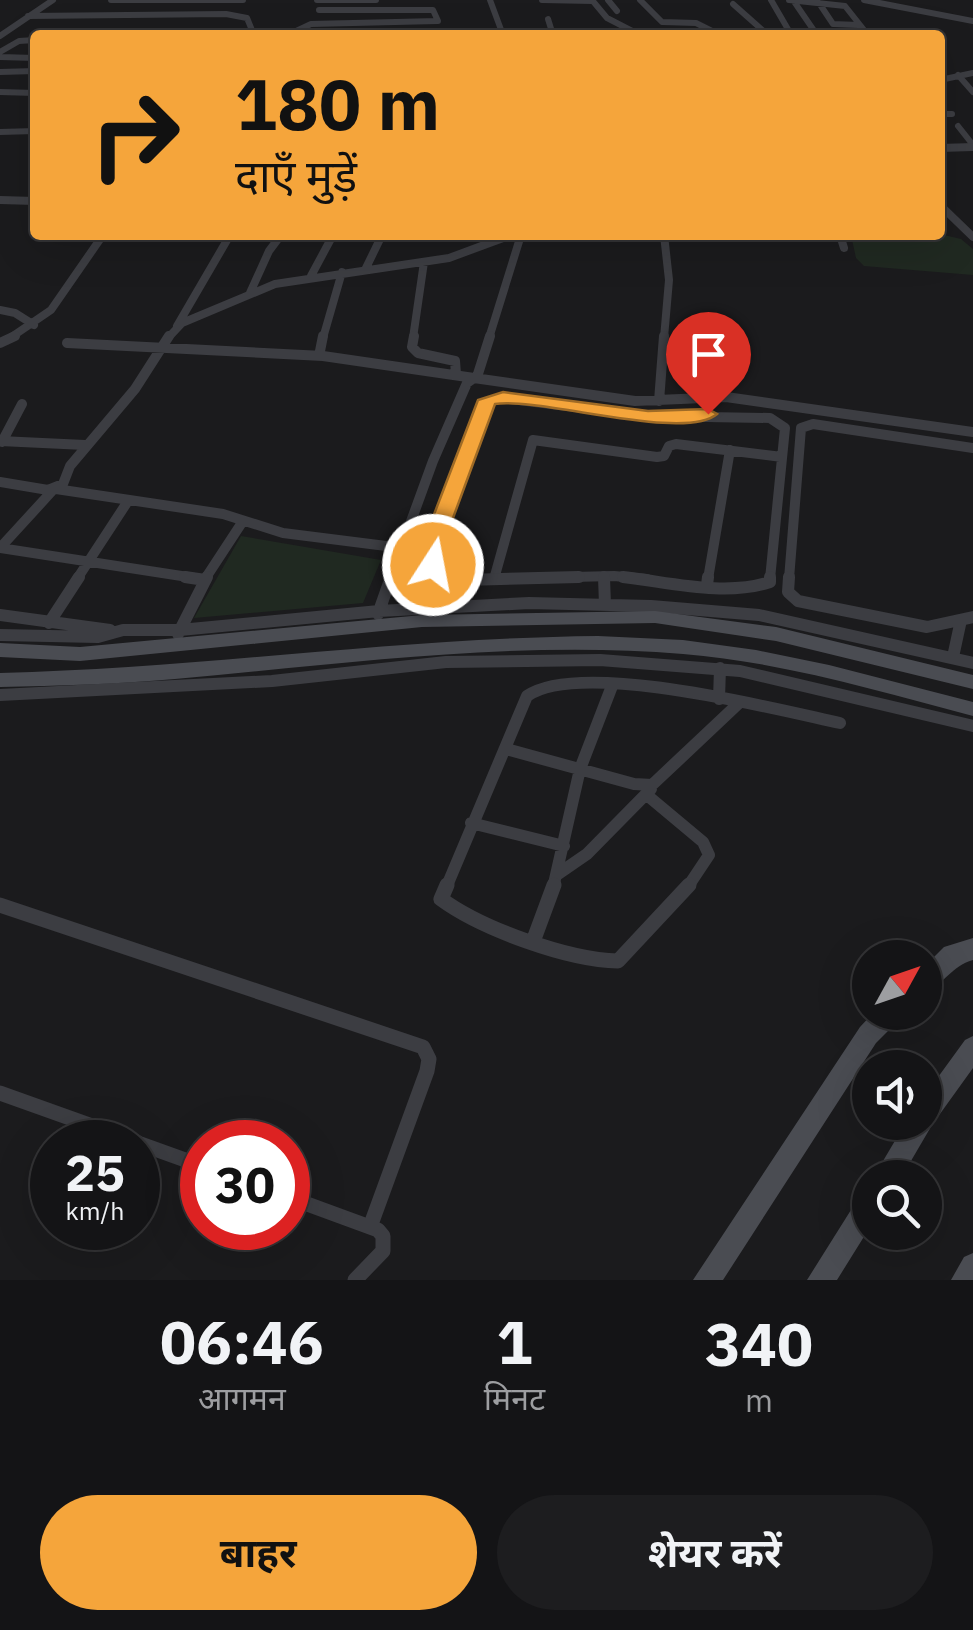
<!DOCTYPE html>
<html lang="hi">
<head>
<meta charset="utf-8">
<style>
  :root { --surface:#141416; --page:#1d1d1f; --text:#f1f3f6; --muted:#9d9ea1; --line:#333335; --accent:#f5a53b }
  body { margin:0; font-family:"IBM Plex Sans","Noto Sans Devanagari",sans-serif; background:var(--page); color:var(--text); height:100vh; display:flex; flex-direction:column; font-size:38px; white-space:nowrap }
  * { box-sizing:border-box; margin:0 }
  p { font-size:32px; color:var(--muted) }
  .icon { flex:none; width:55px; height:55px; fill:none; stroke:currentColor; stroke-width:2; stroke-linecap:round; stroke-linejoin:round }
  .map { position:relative; height:1280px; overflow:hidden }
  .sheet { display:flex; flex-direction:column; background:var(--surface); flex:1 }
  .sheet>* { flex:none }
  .banner { position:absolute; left:30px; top:30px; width:915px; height:210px; border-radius:10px; box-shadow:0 10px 40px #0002,0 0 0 2px var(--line); background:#f5a53b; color:#111; overflow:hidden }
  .needle { width:65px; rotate:50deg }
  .fabs { position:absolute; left:852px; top:940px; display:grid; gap:20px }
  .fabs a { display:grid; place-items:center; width:90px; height:90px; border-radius:50%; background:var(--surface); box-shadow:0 10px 40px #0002,0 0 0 2px var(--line); font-size:50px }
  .speed { position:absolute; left:30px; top:1120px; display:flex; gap:20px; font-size:50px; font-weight:700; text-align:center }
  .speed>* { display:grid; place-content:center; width:130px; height:130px; border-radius:50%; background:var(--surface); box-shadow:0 10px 40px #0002,0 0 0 2px var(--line); line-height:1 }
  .speed small { font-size:25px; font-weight:400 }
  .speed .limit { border:15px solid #d22; background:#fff; color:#111 }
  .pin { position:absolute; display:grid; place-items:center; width:85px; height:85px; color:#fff; margin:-102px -42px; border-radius:50% 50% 50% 0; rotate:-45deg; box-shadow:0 0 10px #0007 }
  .pin .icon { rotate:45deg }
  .me { position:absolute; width:110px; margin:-55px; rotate:11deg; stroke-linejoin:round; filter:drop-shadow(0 0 8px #0008) }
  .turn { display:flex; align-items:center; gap:35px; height:210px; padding:0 40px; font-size:45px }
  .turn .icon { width:130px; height:130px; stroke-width:2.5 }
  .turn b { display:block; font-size:70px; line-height:85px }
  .eta { display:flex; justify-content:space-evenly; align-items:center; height:170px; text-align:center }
  .eta b { font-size:60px; font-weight:700; line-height:70px }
  .cta { display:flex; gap:20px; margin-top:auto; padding:20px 40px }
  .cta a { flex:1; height:115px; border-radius:60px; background:var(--accent); color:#111; font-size:40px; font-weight:700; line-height:115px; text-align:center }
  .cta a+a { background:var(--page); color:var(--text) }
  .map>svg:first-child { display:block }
  .green { fill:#202921 }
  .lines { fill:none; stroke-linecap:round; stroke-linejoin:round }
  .street-far4 { stroke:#3c3d42; stroke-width:6 }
  .street-far3 { stroke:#3c3d42; stroke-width:8 }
  .street-far2 { stroke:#3c3d42; stroke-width:10 }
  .street-far1 { stroke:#3c3d42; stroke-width:12 }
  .street { stroke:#3c3d42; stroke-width:15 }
  .secondary { fill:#4a4c52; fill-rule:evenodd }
  .route { fill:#f5a53b; stroke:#9f6b26; stroke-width:2.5 }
</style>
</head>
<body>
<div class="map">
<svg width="973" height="1280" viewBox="0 0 973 1280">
  <rect width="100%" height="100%" fill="#1b1b1d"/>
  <path class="green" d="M940,234l21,5 12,10v26l-109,-9 -8,-8 -5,-23z
    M241,536l140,24 -18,43 -169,15z"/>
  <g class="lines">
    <path class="street-far4" d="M111,0h132
      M317,0h59
      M490,0l13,35
      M542,0l50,1
      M592,0l15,18 33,17
      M608,0l9,11
      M640,0l22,22 34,1 24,12
      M771,0l18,31 -9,4
      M789,0l56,6 23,29
      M793,0l24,35
      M864,0l109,21
      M819,3l14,21 25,1
      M733,4l35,31
      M28,16l198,-2 21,4 7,17
      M548,19l5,16
      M262,35l32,-3 17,-8 127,-3 -5,-11h-114
      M0,36l53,-36
      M0,52l19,-11 16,-1
      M0,57l35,1
      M0,72l35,-1
      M958,75l15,17
      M940,80l33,-7
      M0,92l35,1
      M940,114h12
      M958,126l15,19
      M0,132l35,-1
      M940,148l33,-1"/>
    <path class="street-far3" d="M940,148l33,-1
      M0,200l35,1
      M941,206l32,31
      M194,235l34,2
      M664,235l5,45 -5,58
      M840,235l4,13
      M365,270l17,-35
      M311,276l22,-41
      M250,293l19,-42 12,-16
      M0,310l15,3 19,12
      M177,326l53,-91
      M10,338l41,-28 52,-75
      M168,338l14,-15 93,-39 174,-26 62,-23
      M323,338l19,-66
      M413,338l11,-76
      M489,338l32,-103"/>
    <path class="street-far2" d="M414,336l-2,11 6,6 37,8 1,13
      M0,343l15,-7
      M67,343l256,13 151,22
      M319,356l4,-20
      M477,377l13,-41
      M659,401l5,-65
      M0,441l85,4
      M2,442l20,-38
      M0,482l48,8 15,-6 7,-18 65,-77 34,-53
      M56,489l167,25 60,19 119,15
      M0,548l201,31
      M0,548l53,-58
      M77,579l51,-78
      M205,579l38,-58
      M390,579l43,-118 34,-78 7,-5 161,23 91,-4 247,35
      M463,579l-18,-5 -17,-18 57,-153 18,-5 145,18 122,2 15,10 -15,151
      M486,579l128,-3 33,3
      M494,579l39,-139 124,17 7,-1 5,-10 7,-2 106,13
      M708,579l22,-129
      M789,579l12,-151 12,-4 160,24"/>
    <path class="street-far1" d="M185,577l20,3
      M455,577l10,3 114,-3
      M604,577l1,28
      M623,577c46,5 102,20 147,5v-5
      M789,577l-1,15 10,9 129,26 46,-10
      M707,585l1,-8
      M378,614l13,-37
      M0,615l110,15
      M49,623l30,-46
      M178,634l29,-57
      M0,635l98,2 25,-7h57l199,-19 150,-8 122,3 108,9 214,48
      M953,657l8,-37
      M0,695l272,-14 174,-19 154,-2 140,11 233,55
      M719,699l1,-31
      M506,749l128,35 18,1 87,-82
      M648,796l55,46 6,13 -22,33
      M471,823l93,23
      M558,874l29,-20 64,-65
      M446,888l81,-192c53,-37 248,13 313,27
      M553,888l27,-119 32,-83"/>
    <path class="street" d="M447,885l-6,14c41,30 127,61 177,62l71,-76
      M0,905l423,142 6,12 -2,12 -57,156
      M534,939l20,-54
      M0,1093l137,49
      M138,1143l64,23
      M288,1197l90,33 5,6v15l-28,29"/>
    <path class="secondary" d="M655,611l121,16 197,48v14l-197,-48 -121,-18 -233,4 -342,34 -80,-4v-14l80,4 342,-32z
      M598,636l85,4 73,10 73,15 144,37v14c-95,-25 -191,-54 -290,-62 -170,-14 -339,10 -508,25 -58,5 -117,7 -175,8v-14c200,-5 398,-35 598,-37z
      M973,938v22c-22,6 -28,24 -48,32v-26l19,-19z
      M874,1012h28l-3,8 -23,23 -153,237h-30l167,-253z
      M973,1036v32l-41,57 -31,53h-28l33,-56h19v-27l40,-55z
      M870,1190v37l-33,53h-30l54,-86z
      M973,1253v27h-22l13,-23z"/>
  </g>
  <path class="route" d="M503,392l145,19 60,-2 9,5c-33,28 -176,-17 -222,-10l-56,152 5,9 -11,7 -8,-2 -7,-14 60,-156z"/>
</svg>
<div class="fabs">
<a><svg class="needle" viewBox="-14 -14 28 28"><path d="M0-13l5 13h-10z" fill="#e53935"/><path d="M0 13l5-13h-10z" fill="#9d9ea1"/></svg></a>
<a><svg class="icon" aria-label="sound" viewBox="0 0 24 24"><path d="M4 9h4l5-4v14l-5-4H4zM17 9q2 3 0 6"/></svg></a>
<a><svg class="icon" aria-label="search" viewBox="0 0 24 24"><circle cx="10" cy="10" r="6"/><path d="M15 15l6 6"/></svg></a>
</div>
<div class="speed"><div>25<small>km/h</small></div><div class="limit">30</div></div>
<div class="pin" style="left:708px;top:414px;background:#d93025"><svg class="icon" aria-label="arrive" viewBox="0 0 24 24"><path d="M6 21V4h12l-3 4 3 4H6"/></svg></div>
<svg class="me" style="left:433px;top:565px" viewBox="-20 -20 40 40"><circle r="17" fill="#f5a53b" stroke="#fff" stroke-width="3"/><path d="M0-11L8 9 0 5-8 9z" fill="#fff"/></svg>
<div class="banner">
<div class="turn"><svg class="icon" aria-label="right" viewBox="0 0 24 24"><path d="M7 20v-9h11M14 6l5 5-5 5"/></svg><div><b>180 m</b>दाएँ मुड़ें</div></div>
</div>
</div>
<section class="sheet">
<div class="eta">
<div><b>06:46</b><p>आगमन</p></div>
<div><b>1</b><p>मिनट</p></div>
<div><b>340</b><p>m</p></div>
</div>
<div class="cta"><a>बाहर</a><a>शेयर करें</a></div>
</section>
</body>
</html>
